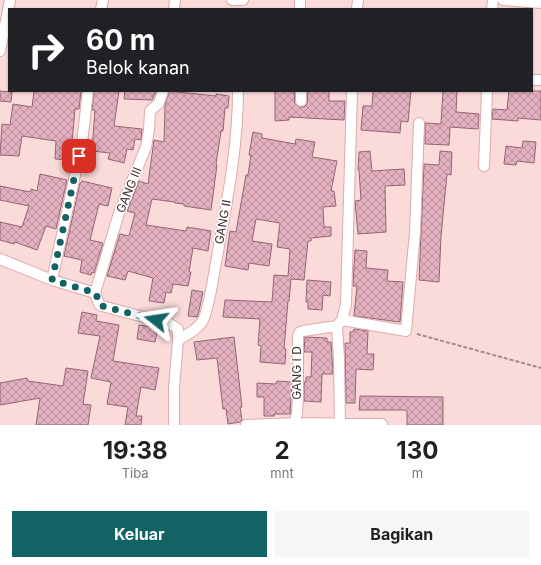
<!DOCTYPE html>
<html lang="id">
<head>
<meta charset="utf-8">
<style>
  :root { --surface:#fff; --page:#f6f6f6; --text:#222; --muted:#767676; --accent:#126364 }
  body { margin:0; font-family:Inter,sans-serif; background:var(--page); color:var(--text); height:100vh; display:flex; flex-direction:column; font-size:15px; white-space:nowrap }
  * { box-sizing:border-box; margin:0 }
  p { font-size:13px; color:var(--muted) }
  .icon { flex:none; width:22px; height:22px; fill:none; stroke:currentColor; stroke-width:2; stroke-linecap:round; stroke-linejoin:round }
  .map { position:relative; height:425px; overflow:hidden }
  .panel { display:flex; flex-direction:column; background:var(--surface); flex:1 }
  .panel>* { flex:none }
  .guide { position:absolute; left:8px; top:8px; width:525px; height:84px; border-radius:0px; box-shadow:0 1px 3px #0004; background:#202124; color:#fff; overflow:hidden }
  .pin { position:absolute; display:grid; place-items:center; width:34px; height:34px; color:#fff; margin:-17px; border-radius:8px; box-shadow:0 2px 6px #0006 }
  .me { position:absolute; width:44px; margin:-22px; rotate:285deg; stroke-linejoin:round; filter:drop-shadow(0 0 3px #0008) }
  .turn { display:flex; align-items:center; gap:14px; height:84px; padding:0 12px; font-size:18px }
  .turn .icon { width:52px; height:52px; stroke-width:2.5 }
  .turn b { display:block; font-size:28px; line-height:34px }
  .eta { display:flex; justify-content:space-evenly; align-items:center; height:68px; text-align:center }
  .eta b { font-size:24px; font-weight:700; line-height:28px }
  .action { display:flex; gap:8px; margin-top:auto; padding:8px 12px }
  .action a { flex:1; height:46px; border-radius:0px; background:var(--accent); color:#fff; font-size:16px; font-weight:700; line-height:46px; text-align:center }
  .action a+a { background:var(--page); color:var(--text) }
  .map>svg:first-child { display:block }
  .building { fill:url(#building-cross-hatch); stroke:#936574 }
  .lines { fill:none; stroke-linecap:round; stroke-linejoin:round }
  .street-casing { stroke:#dea9aa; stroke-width:12 }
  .path { stroke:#a58a8a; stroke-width:2; stroke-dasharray:4 2; stroke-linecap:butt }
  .street { stroke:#fff; stroke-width:10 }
  .route { stroke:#126364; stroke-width:7; stroke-dasharray:0 12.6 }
  .labels { text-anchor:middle; stroke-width:3; stroke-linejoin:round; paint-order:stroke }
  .street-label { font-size:12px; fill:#453030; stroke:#fff }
</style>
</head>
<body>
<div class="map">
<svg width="541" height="425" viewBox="0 0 541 425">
  <defs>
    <pattern id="building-cross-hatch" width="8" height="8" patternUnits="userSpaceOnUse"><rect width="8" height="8" fill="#e3b0c0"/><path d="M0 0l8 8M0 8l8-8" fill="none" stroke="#ba909c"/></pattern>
  </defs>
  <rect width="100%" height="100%" fill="#fbdada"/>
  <path class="building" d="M0,91l12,1 -1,10 -11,-1z
    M34,91h47l-2,18h-4l-3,33h-2l-1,18 -14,-1 1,-18 -34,-5 -3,20 -19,-1 2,-31 8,1 3,-21 19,3z
    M94,91h25l-5,35 28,3 -1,11 -6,-1 -2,11 -6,-1 -3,14 -16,-4 2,-6 -18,-2 3,-41h-3z
    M125,91h31l-4,9 -28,-1z
    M169,91l47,5v-2l13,2 -1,12h-3l-2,23h-2l-5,33 1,1 -6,45 -27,-4v-2l-9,-1v-1l-23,-3 -6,26 40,6 1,-4 24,4 -3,20 -15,-3 -4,24h2l-3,14 -15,-2 -2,9 -5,-1 -2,11 -15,-2 4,-23 -25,-7 -3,9 -18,-4 13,-42 9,2 6,-23 -8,-2 12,-30 9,3 6,-44 10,2 1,-37z
    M275,91h19l1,13 6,3h3l3,-3 1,-13h21v10h16l-1,19 -55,-3v3l-14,1z
    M373,91h38l-3,31 -7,-1 -1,12 -39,-3 2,-24h9z
    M443,91h14l-1,21 23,2 -1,15 -28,-2 -1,18 -24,-1v-21l16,1z
    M509,91h32v29l-23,-2v3l-26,-2 1,-10 14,1z
    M253,132l9,2v4l33,6 1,-5 19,3 -3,15 25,4 -6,30h3l2,15 -13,1 1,20h7v9l-20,2v3h-3l-4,39 -13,-1 -2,22h-1l-4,48h2l-1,15 -25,-2 1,-16 -3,-1 2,-26 -37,-2 2,-17 47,2 2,-27 14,1 2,-27 -13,-2 3,-24 -24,-4 -4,22 20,3 -3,22 -20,-3 -1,7 -23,-4 5,-35 6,1 10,-57h2l3,-20h-2z
    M523,141l13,1 -2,21 -17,-2 -1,4 -12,-1 2,-18 16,2z
    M370,151l2,20 32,-2 1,16 -20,1 1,46 -28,2 -3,-33 6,-1 -2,-30h-1l1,-18z
    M440,151l12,1 -1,23 -4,-1 -6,62 -2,46 -20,-2 5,-116 15,1z
    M40,174l27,6 -11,49 -10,-3 -9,24 -22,-8 -1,2 -14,-4v-18l22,5 7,-21 -29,-6v-14l30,6 1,-3 6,2z
    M82,181l30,7 -4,18 -9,-2 -9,36 13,3 -9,30 -2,-1 -1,3 -11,-3 2,-12 -18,-4 16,-73h1z
    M355,250l12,1 -1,17 22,2 -1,11 16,1 -3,40 -46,-6 3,-30h-4z
    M307,280l24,2 -1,14 -7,-1 -1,15 -14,-1v-7h-2z
    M192,290l11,2 -4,19 -2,6 -9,-1z
    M82,312l15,3 -1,6 23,4 -6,36 46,7 -4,22 -14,-3 -5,29h6l-1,9h-16l3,-18 -21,-3 4,-22 -20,-4 9,-42 -22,-3z
    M139,325l19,3 -3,14 -18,-3z
    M354,329l14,2 -1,23h7l-1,16 -17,-1 -1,34h-9l-1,-60h5v-11h3z
    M234,337l8,70h-2l2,13 -2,2 -12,2 -2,-15h-3l-6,-51 -20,2 -3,-18z
    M305,337l22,1v4h4l2,32h-11l-1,28 -17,-1v-19h2v-5h5l1,-25h-8z
    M66,368l22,3 -5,33 8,1 -3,20h-52l4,-27 -40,7v-22l27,-5 1,3 35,5z
    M277,381l15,1 -2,32h-16v2h-10v-19h-7v-14l19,1z
    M360,396l83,1v28h-36v-14l-2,-1h-46z"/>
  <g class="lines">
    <defs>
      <path id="street" d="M232,0h11
        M300,0v9
        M503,0l38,3
        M101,9l2,-9
        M174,9l1,-9
        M357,9l1,-9
        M492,9l1,-9
        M0,51l10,-51
        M532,80h9
        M301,101v-10
        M484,166l3,-75
        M0,259l52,21 43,13 4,11 3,2 68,18 8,5v11l-4,48v37
        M52,280l30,-137 6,-52
        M95,293l24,-80 27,-66 3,-17 1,-19 9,-8 4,-12
        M342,320l64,11 9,-99 4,-109
        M178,340c8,-5 19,-10 24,-18 7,-11 11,-45 14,-59 10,-57 22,-114 22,-172
        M294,423l3,-9 1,-19v-59l2,-4 3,-1 34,-5
        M246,425l48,-2 88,1
        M340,425l-1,-66 -2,-33 5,-6 4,-16 6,-213"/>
    </defs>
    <use href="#street" class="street-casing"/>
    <path class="path" d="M417,334l124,34"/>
    <use href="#street" class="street"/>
  </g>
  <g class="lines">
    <path class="route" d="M79,156l-27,124 44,13 3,11 3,2 54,14"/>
  </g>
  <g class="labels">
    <g class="street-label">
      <text transform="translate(129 190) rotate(-68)" y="4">GANG III</text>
      <text transform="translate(223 222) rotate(-80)" y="4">GANG II</text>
      <text transform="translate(297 373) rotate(-90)" y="4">GANG I D</text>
    </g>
  </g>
</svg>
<div class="pin" style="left:79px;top:156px;background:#d93025"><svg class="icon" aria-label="arrive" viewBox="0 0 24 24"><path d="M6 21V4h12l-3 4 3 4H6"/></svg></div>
<svg class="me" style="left:156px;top:320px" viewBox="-20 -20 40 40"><path d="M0-17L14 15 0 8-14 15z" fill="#126364" stroke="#fff" stroke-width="4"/></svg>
<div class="guide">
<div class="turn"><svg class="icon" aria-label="right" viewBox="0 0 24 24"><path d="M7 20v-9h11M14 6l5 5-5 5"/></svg><div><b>60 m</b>Belok kanan</div></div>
</div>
</div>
<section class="panel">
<div class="eta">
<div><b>19:38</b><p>Tiba</p></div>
<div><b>2</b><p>mnt</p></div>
<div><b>130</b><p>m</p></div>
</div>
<div class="action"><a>Keluar</a><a>Bagikan</a></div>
</section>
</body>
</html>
